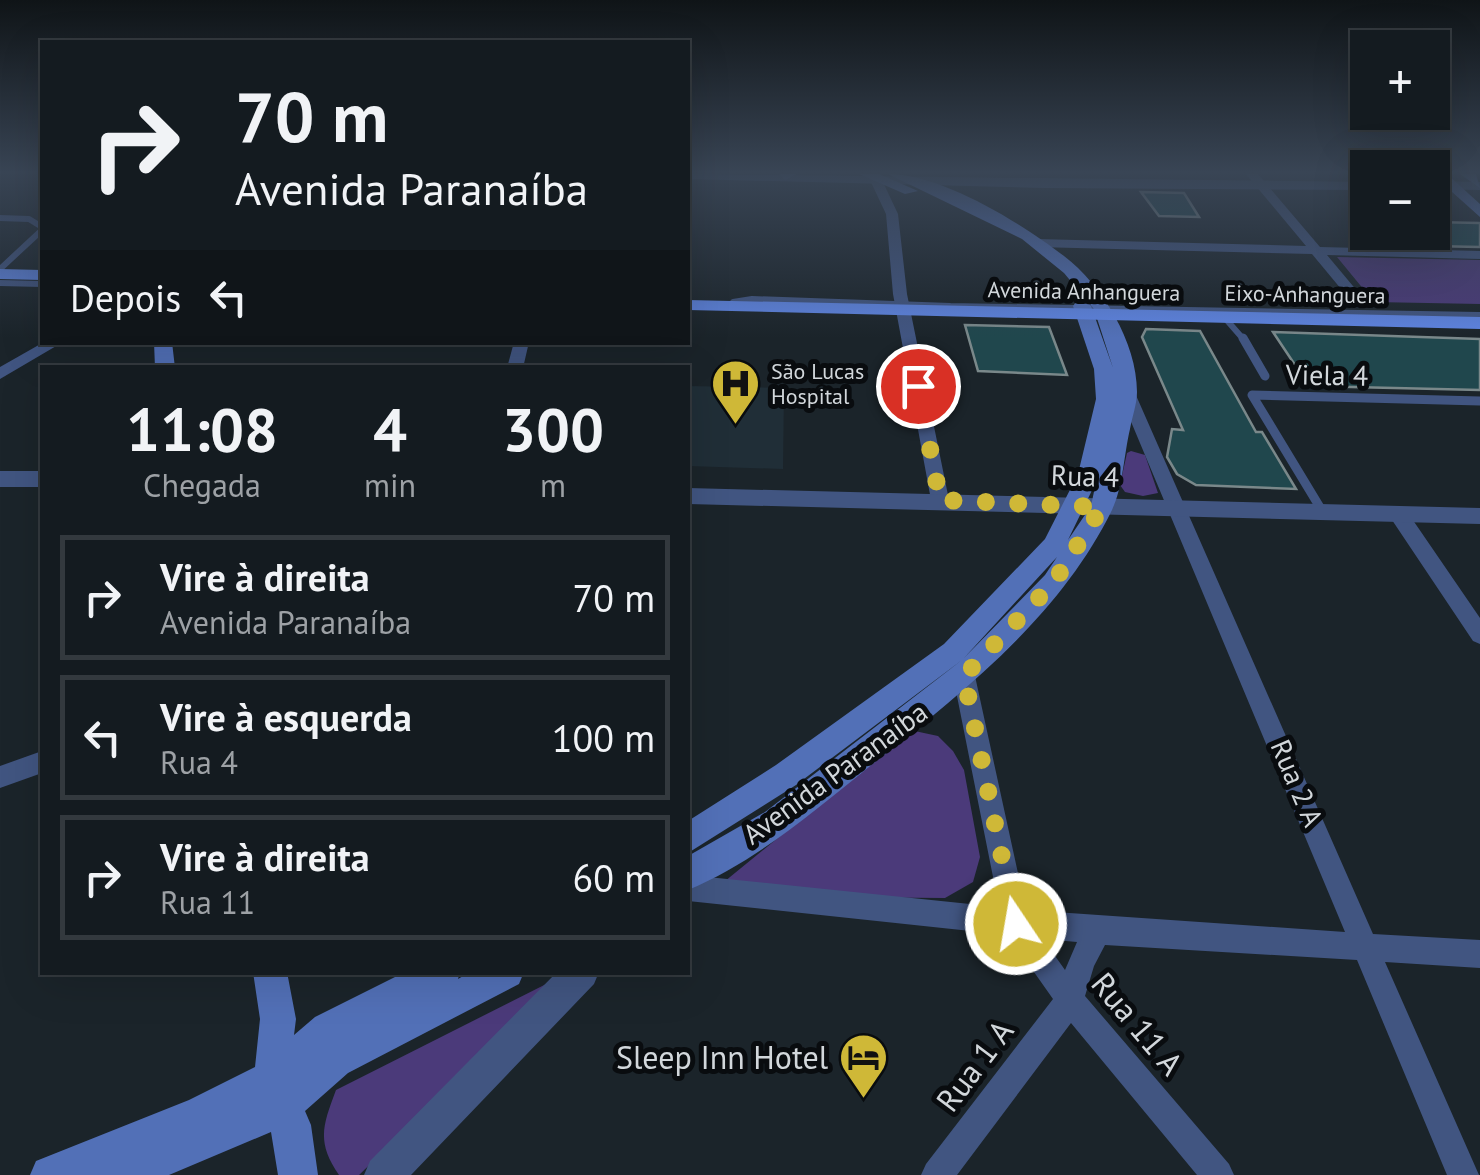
<!DOCTYPE html>
<html lang="pt">
<head>
<meta charset="utf-8">
<style>
  :root { --surface:#141b20; --page:#1d2429; --text:#f1f3f6; --muted:#9da1a5; --line:#33393e }
  body { margin:0; font-family:"PT Sans",sans-serif; background:var(--page); color:var(--text); height:100vh; display:flex; flex-direction:column; font-size:38px; white-space:nowrap }
  * { box-sizing:border-box; margin:0 }
  p { font-size:32px; color:var(--muted) }
  .icon { flex:none; width:55px; height:55px; fill:none; stroke:currentColor; stroke-width:2; stroke-linecap:round; stroke-linejoin:round }
  .map { position:relative; flex:1; overflow:hidden }
  .drawer { position:absolute; left:40px; top:365px; width:650px; height:610px; display:flex; flex-direction:column; background:var(--surface); border-radius:0px; box-shadow:0 10px 40px #0002,0 0 0 2px var(--line) }
  .drawer>* { flex:none }
  .banner { position:absolute; left:40px; top:40px; width:650px; height:305px; border-radius:0px; box-shadow:0 10px 40px #0002,0 0 0 2px var(--line); background:#141b20; color:var(--text); overflow:hidden }
  .buttons { position:absolute; left:1350px; top:30px; display:grid; gap:20px }
  .buttons a { display:grid; place-items:center; width:100px; height:100px; border-radius:0px; background:var(--surface); box-shadow:0 10px 40px #0002,0 0 0 2px var(--line); font-size:50px }
  .pin { position:absolute; display:grid; place-items:center; width:85px; height:85px; color:#fff; margin:-42px; border:5px solid #fff; border-radius:50%; box-shadow:0 2px 10px #0007 }
  .me { position:absolute; width:110px; margin:-55px; rotate:348deg; stroke-linejoin:round; filter:drop-shadow(0 0 8px #0008) }
  .turn { display:flex; align-items:center; gap:35px; height:210px; padding:0 30px; font-size:45px }
  .turn .icon { width:130px; height:130px; stroke-width:2.5 }
  .turn b { display:block; font-size:70px; line-height:85px }
  .then { display:flex; align-items:center; height:95px; padding:0 30px; background:#0003; gap:20px; font-size:38px }
  .eta { display:flex; justify-content:space-evenly; align-items:center; height:170px; text-align:center }
  .eta b { font-size:60px; font-weight:800; line-height:70px }
  ul { padding:0; list-style:none }
  li { display:flex; align-items:center; gap:30px; height:125px; margin:0 20px 15px; padding:0 10px; border:5px solid var(--line); border-radius:0px }
  li div { flex:1 }
  li b { display:block; font-size:38px }
  li em { font-style:normal }
  .map>svg:first-child { display:block }
  .built { fill:#202e37 }
  .green { fill:#4b3a7a }
  .building { fill:#20474d; stroke:#7a888a; stroke-width:2.5 }
  .lines { fill:none; stroke-linecap:round; stroke-linejoin:round }
  .service-far1 { stroke:#415581; stroke-width:6 }
  .service { stroke:#415581; stroke-width:9 }
  .minor { fill:#415581; fill-rule:evenodd }
  .tertiary { fill:#415581; fill-rule:evenodd }
  .secondary { fill:#5270b7; fill-rule:evenodd }
  .primary { fill:#5e84e1; fill-rule:evenodd }
  .route { stroke:#cfb837; stroke-width:18; stroke-dasharray:0 32.4 }
  .labels { text-anchor:middle; stroke-width:10; stroke-linejoin:round; paint-order:stroke }
  .far-street-label { font-size:22px; fill:#d2d7db; stroke:#090c0f }
  .far-poi-label { font-size:22px; fill:#d2d7db; stroke:#090c0f; text-anchor:start }
  .street-label { font-size:28px; fill:#d2d7db; stroke:#090c0f }
  .near-street-label { font-size:32px; fill:#d2d7db; stroke:#090c0f }
  .near-poi-label { font-size:32px; fill:#d2d7db; stroke:#090c0f; text-anchor:end }
</style>
</head>
<body>
<div class="map">
<svg width="1480" height="1175" viewBox="0 0 1480 1175">
  <rect width="100%" height="100%" fill="#1b242a"/>
  <path class="built" d="M688,386l96,2 -1,81 -95,-3z"/>
  <path class="green" d="M1337,257l143,3v44l-106,-2z
    M1131,451l14,4 13,38 -15,3 -18,-4 -5,-7 7,-32z
    M910,730l28,6 15,15 11,19 16,87 -7,25 -28,16 -130,-1 -96,-11z
    M568,973l-209,202h-20c-23,-33 -16,-50 -3,-85z"/>
  <path class="building" d="M1141,192l43,1 15,24 -40,-1z
    M1432,222l48,1v24l-48,-1z
    M965,325l84,2 18,48 -89,-4z
    M1146,329l54,2 56,101h6l34,57 -100,-4 -19,-11 -10,-17 5,-28 11,1 -41,-93z
    M1273,332l207,7v51l-171,-4z"/>
  <g class="lines">
    <path class="service-far1" d="M0,218l29,1 13,8
      M0,269l42,-39
      M0,283l42,1
      M752,299l198,7 -217,-4z
      M950,306l530,9
      M1224,317l21,24"/>
    <path class="service" d="M1243,338l22,38
      M1324,514l-72,-119 228,6"/>
    <path class="minor" d="M875,174l6,4 17,36 9,80 42,206 -9,6 -9,-6 -38,-206 -7,-80 -17,-36z
      M1246,174h12l62,73 160,4v8l-153,-4 41,49 -7,4 -5,-1 -44,-53 -275,-7 -7,-4 7,-4 269,7z
      M44,342h19l-63,37v-12z
      M514,342h15l-6,26h-16z
      M1127,388l8,5 238,541 107,6v28l-95,-6 94,213h-32l-90,-215 -252,-15 -11,21 -9,30 144,168 5,11h-37l-126,-152 -114,152h-36l5,-11 127,-165 -45,-64 -320,-34v-26l311,32 -46,-231 3,-7 8,-2 8,2 3,7 51,234 319,22 -226,-539zM1043,939l34,3 -12,28z
      M1399,508l7,2 74,108v26l-7,-3 -81,-121 -2,-5z
      M42,751v22l-42,15v-22z"/>
    <path class="tertiary" d="M688,174l680,8v8l-323,-2 -357,-9z
      M1432,181l48,1v8l-48,-1z
      M0,471h42v16h-42z
      M688,488l792,20v16l-792,-20z
      M557,972h42l-5,12 -183,191h-47l6,-14z"/>
    <path class="secondary" d="M779,174h18l-12,6z
      M859,174h20l39,17 -13,3z
      M888,174c54,0 133,49 176,82 38,29 73,86 73,136 0,12 -5,25 -7,37 -6,25 -7,58 -18,81 -53,108 -151,184 -243,257 -56,45 -114,95 -181,123v-34l77,-44 197,-152 -166,125 -108,68v-32l88,-56 168,-121 101,-105 33,-65 18,-75 -2,-30 -21,-63 3,-4h12l3,4 22,62 -19,-59 -30,-36 -42,-34zM1096,482l-5,24 -23,34zM1057,557l-12,18 -81,83z
      M1432,174h15l33,30v13z
      M1460,174h16l4,14z
      M154,342h18l3,26h-20z
      M253,972h34l9,47 -2,16 21,-18 90,-45h55l-2,7 12,-7h54l-5,12 -171,89 -43,38 6,14 7,50h-40l-7,-43 -102,43h-139l6,-14 153,-61 66,-33 5,-48z"/>
    <path class="primary" d="M0,269l42,1v10l-42,-1z
      M688,300l792,17v12l-792,-19z"/>
  </g>
  <linearGradient id="sky" x2="0" y2="1"><stop stop-color="#0f1417"/><stop offset="0.51" stop-color="#394555"/><stop offset="1" stop-color="#394555" stop-opacity="0"/></linearGradient>
  <rect width="1480" height="338" fill="url(#sky)"/>
  <g class="lines">
    <path class="route" d="M918,386l22,114 162,7 -48,75 -90,94 52,248"/>
  </g>
  <defs>
    <symbol id="hospital-pin" viewBox="-11 -11 22 30"><path d="M0 17L-7.5 6A9.5 9.5 0 1 1 7.5 6Z" fill="#cfb837" stroke="#090c0f"/><path d="M-5-5h3v3.5h4V-5h3V5h-3V1.5h-4V5h-3Z" fill="#111"/></symbol>
    <symbol id="hotel-pin" viewBox="-11 -11 22 30"><path d="M0 17L-7.5 6A9.5 9.5 0 1 1 7.5 6Z" fill="#cfb837" stroke="#090c0f"/><path d="M-6-4.5h1.5V1H6V5H4.5V3h-9V5H-6ZM-4 0a1.8 1.8 0 1 1 3.6 0ZM.5 0V-2.5h3Q6-2.5 6 0Z" fill="#111"/></symbol>
  </defs>
  <g fill-rule="evenodd">
    <use href="#hospital-pin" x="708" y="356" width="55" height="75"/>
    <use href="#hotel-pin" x="836" y="1030" width="55" height="75"/>
  </g>
  <g class="labels">
    <g class="far-street-label">
      <text transform="translate(1084 291) rotate(1)" y="8">Avenida Anhanguera</text>
      <text transform="translate(1305 294) rotate(1)" y="8">Eixo-Anhanguera</text>
    </g>
    <g class="far-poi-label">
      <text x="771" y="379">São Lucas<tspan x="771" dy="25">Hospital</tspan></text>
    </g>
    <g class="street-label">
      <text transform="translate(1327 375) rotate(1)" y="10">Viela 4</text>
      <text transform="translate(1085 476) rotate(2)" y="10">Rua 4</text>
      <text transform="translate(835 773) rotate(-36)" y="10">Avenida Paranaíba</text>
      <text transform="translate(1297 783) rotate(67)" y="10">Rua 2 A</text>
    </g>
    <g class="near-street-label">
      <text transform="translate(1137 1024) rotate(50)" y="11">Rua 11 A</text>
      <text transform="translate(975 1066) rotate(-53)" y="11">Rua 1 A</text>
    </g>
    <g class="near-poi-label">
      <text x="828" y="1069">Sleep Inn Hotel</text>
    </g>
  </g>
</svg>
<div class="buttons">
<a>+</a>
<a>−</a>
</div>
<div class="pin" style="left:918px;top:386px;background:#d93025"><svg class="icon" aria-label="arrive" viewBox="0 0 24 24"><path d="M6 21V4h12l-3 4 3 4H6"/></svg></div>
<svg class="me" style="left:1016px;top:924px" viewBox="-20 -20 40 40"><circle r="17" fill="#cfb837" stroke="#fff" stroke-width="3"/><path d="M0-11L8 9 0 5-8 9z" fill="#fff"/></svg>
<div class="banner">
<div class="turn"><svg class="icon" aria-label="right" viewBox="0 0 24 24"><path d="M7 20v-9h11M14 6l5 5-5 5"/></svg><div><b>70 m</b>Avenida Paranaíba</div></div>
<div class="then">Depois<svg class="icon" aria-label="left" viewBox="0 0 24 24"><path d="M17 20v-9H6M10 6l-5 5 5 5"/></svg></div>
</div>
<section class="drawer">
<div class="eta">
<div><b>11:08</b><p>Chegada</p></div>
<div><b>4</b><p>min</p></div>
<div><b>300</b><p>m</p></div>
</div>
<ul>
<li><svg class="icon" aria-label="right" viewBox="0 0 24 24"><path d="M7 20v-9h11M14 6l5 5-5 5"/></svg><div><b>Vire à direita</b><p>Avenida Paranaíba</p></div><em>70 m</em></li>
<li><svg class="icon" aria-label="left" viewBox="0 0 24 24"><path d="M17 20v-9H6M10 6l-5 5 5 5"/></svg><div><b>Vire à esquerda</b><p>Rua 4</p></div><em>100 m</em></li>
<li><svg class="icon" aria-label="right" viewBox="0 0 24 24"><path d="M7 20v-9h11M14 6l5 5-5 5"/></svg><div><b>Vire à direita</b><p>Rua 11</p></div><em>60 m</em></li>
</ul>
</section>
</div>
</body>
</html>
